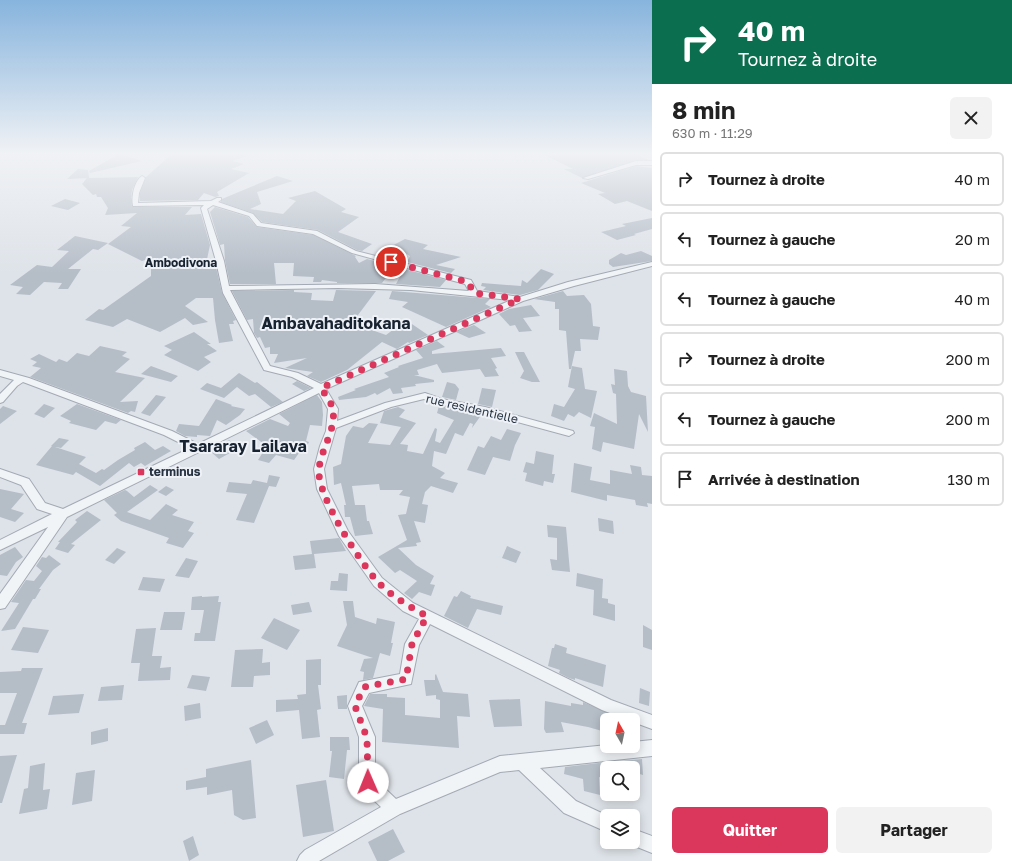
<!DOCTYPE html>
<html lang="fr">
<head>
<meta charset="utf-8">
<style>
  :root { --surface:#fff; --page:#f2f2f2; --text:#222; --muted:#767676; --line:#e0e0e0; --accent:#db365c }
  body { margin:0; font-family:"Golos Text",sans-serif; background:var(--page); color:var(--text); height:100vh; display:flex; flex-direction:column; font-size:15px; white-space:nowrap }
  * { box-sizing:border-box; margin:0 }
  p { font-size:13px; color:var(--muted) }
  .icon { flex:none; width:22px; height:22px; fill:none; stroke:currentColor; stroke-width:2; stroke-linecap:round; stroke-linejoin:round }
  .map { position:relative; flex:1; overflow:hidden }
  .sheet { display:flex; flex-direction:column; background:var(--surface); width:360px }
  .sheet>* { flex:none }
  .banner { background:#0b6e4f; color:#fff; overflow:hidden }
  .needle { width:26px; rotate:351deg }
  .controls { position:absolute; left:600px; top:713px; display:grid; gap:8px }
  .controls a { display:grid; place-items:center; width:40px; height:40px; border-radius:6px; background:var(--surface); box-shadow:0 2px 10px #0003; font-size:20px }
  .pin { position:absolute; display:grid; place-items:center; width:34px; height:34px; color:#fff; margin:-17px; border:2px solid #fff; border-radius:50%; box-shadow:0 1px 4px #0007 }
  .me { position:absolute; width:44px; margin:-22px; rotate:359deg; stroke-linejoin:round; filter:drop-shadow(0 0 3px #0008) }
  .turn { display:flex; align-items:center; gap:14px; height:84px; padding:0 20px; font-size:18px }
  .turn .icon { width:52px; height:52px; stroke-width:2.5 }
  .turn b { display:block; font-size:28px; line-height:34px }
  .round { display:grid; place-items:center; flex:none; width:42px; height:42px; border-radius:6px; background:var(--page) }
  .head { display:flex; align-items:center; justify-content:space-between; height:68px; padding:0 20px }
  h1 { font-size:24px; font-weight:700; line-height:30px }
  .button { display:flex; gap:8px; margin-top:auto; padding:8px 20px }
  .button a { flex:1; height:46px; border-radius:6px; background:var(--accent); color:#fff; font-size:16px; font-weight:700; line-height:46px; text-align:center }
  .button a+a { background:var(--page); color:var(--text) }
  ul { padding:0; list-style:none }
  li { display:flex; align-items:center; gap:12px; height:54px; margin:0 8px 6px; padding:0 12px; border:2px solid var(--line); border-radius:6px }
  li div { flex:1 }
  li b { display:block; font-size:15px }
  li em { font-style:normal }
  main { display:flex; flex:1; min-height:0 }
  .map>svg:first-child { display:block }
  .building { fill:#b5bdc7 }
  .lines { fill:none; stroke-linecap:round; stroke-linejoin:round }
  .street-casing { stroke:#a3aab4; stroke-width:2 }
  .street { fill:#f1f4f7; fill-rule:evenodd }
  .route { stroke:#db365c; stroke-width:7; stroke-dasharray:0 12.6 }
  .poi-dot { fill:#db365c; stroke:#eef2f7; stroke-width:1.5 }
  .labels { text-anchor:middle; stroke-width:4; stroke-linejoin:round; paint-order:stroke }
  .far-quarter-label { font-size:12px; font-weight:bold; fill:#182332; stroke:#eef2f7 }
  .street-label { font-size:12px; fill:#263242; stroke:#eef2f7 }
  .poi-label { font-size:12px; font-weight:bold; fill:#263242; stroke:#eef2f7; text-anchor:start }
  .district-label { font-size:16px; font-weight:bold; fill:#182332; stroke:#eef2f7 }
</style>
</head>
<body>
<main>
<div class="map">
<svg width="652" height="861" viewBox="0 0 652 861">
  <rect width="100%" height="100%" fill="#dee3e9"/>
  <path class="building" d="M206,152l22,3 2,-2 16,3 -14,5 12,3 -13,5 18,4 -32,19 2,4 -4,1 -11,-4 -6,7 -58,1v-8l6,-16 26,-23 28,1z
    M539,152h92l17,8h-12l-54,18 -18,-9h9z
    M119,154l23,7 -52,12 -1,-2z
    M636,166l16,2v43l-25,-10 -12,3 -17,-10 7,-1 -24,-10z
    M78,169l10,1 1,8 -22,1z
    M277,176l16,5 -36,11 4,12 -11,5 33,5 13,-13 -8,-3 27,-7 31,18 -5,3 18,5 -21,15 34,12 -10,7 -5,-1 -39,-20 -56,-8 -9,-9 -32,-11 1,-3z
    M138,177l-6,13 -1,8 1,9h60l-7,8 16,-1 9,31 -4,19 9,-1 7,30 14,27 -3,1 1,3h-5l4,17 -14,2 -4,-23 -2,-22h-17l-11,8 23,16 -15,3 -8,-7 -25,14 -33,-13 -14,8 -28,-7 14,-11 4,1 48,-34v-18l-9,3 -34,-17 23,-17 -10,-1 16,-13 -32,2 3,-7 -7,-11h-4l-1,-3 -3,1 -11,-11 5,-6z
    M65,199l15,4 -12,7 -17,-4z
    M215,207l33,10 9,10 56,8 43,21 -1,1 4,6 8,-4 28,7 -13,17h-45v-1l-15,-2 -1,2h-8l1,-5 -21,-1 1,-13h-20l2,21h-46l-5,-24 -1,-16 -4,1 -10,-33z
    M652,218v11l-18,5 2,1 -19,5 -16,-8 25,-6 -4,-2z
    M75,236l33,7 -10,7 -5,-1 -25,20h13l-13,20h-10l4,-6 -18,-1 -14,13 -14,-1 7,-7 -13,-2 27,-20 15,2 17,-16 -12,-1z
    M405,239l23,6 -5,4 38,8 -25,8 19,4 -4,4 -44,-11 3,-6 -5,-3 -6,7 -23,-6z
    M641,251l11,5v5l-39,6 -4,-3v-4l12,-7 5,2z
    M404,269l42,11 -6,7 -44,-3z
    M541,269l13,5 -16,16 -18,5 -37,-5 3,-3 -5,-1 1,-3 39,3 1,-6 5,3z
    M294,290v2l18,1 -1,7 22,1 3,-11 40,1 -24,32 34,12 20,-15 22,15 -19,8 -1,-1 -11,7 -15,-7 -35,28 -26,12 -14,-6 6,-4 -28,-4 22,-10 -33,5 4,-9h-8v-7l-5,1 -5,-11 -3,1 -3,-5 -1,-14 -6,1 -15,-29z
    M392,291l98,8 -5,5 6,3 -45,20 -44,-20 6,-5 -19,-3z
    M563,291l4,5 17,-1 7,9 2,22 7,1 -2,13 -18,-1 1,12h-6l-4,18h-2l-3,-38 -7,-1v-21h-4v-7l-21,-3z
    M531,305l9,11 -17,2 9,13 -13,1 -4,-7 -5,1 -11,-12 10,-5z
    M474,325l12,8 -17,5 -13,-6z
    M194,332l17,12h-4l10,7 -13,6 7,5 -13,9 -34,-16 8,-5 -8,-4z
    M437,341l8,6 -13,4v3l69,-6 5,8 -15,2 6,10 -2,1 4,7 -14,1 -5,-8 -38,4 -5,-9 -20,6 2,5h-5l20,5v2l-19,2 1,2 -15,2 2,5 -10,1 -3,-6 -13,7 -2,-2 -9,4 -27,3 -1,-3 18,-7 -2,-1 35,-12 -5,-4 15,-6 -1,-1 25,-8 -7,-8z
    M100,346l27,6 -5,4 8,3 -15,13 30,6 -25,24 18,-1 -3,11 -4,-1 -3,2 -98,-36 11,-9 -9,-2 5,-4 -7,-3 9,-5 17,8 3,-3 8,3 10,-9 12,3z
    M515,352h9l16,30h-8l-12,-4 4,-7z
    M151,366l27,10 -7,6 -30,-8z
    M572,366l10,2 3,21 12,2 -6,27 -12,-6 -5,5 -6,-3 -4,7 -13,-5 3,-12 10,3 11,-18 -7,-2z
    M614,369l13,2 1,15 3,6 15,4 2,36 -9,-18 -5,35 -31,-7 -2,10 -9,-3 3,-22 -5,-1 4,-13 23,11 -1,-30 -3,-1 -2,-9 4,1z
    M239,373l16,10 2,-1 26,20 -12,5 -16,-13 -6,2 -12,-9 -13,11 -24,-9 7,-6 14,5z
    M297,381l14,7 -7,3 -12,-7z
    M447,382l8,2 4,5 -3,11 -14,-3z
    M482,388l14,2 -4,17 -14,-3z
    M156,395l10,2 -16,19 -9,-3z
    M317,395l5,7 1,13 -1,11 -12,-1 -4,16 3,1 -6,12 -4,-1 -5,7 -18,-5 -7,8 -11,-3 9,-14 -21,-15 24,-12 18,7 2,-3 -11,-9z
    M216,399l16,6 -1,1 14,3 -5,6 -14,10 -9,-5 -7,16 -13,-1v2l-12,-1 -9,-5 3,-7 20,2z
    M44,404l11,4 -11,10 -10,-4z
    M77,404l44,16 -5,4 -11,-3 -9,9 -27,-7 2,-2 -11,-5z
    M3,406l14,5 -17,13v-15z
    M439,406l43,8 -10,14 1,-4 -3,-1 -7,13 -8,-3 -9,21 -12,-3 -2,15 13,7 -5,5 18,5 -5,10 -22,-7 -6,6 -3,12 6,1 -3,18 -11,-2 7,21 -5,1 1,3 -19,2 18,17 18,11 -4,8 5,1 -4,11 -12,-4 -7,7 -8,-6 13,-12 -17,-11 -5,3 -17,-16 29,-17 -9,-25 8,-1 4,-17 -11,-2 4,-5h-23l-1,-6 -27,2 3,19h10l2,16h2l4,13 -18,2 -5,-19h-5l-1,-12h2l-5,-22 -7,2 -1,-18 8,-3 5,-28 7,-10 10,2 6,-5 9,1 -10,19 22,2 11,-18 -21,-4 4,-12 14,-4 7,3 -6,7 17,6 -16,21 8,1 -1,6 16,3 12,-26 2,1 -2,12 5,2 14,-23 -17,-7z
    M507,429l14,4 -6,12 -5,16 -17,-4 -8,18 -18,-5 11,-24 6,2 7,-12 10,4z
    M59,438l10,2 -8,8 -10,-2z
    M229,440l10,8 -20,11 -9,-8z
    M145,442l10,8 8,-4 8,5 -26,15 -4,-3 -7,4 -5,-4 -29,23 -24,-14 -3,3 -37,-10 16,-19 34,11 -7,7 17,9 6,-4 2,1 14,-10 17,-10 -1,-2z
    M536,451l18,4 -2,19h3l-2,9 -9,-2 -1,5 -18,-5 2,-8 -4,-1 3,-10 8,2z
    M574,463l18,4 -2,13 20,4v-14l22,4 -2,-9 11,2 1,8 10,1v28l-5,-1 1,4 -12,-2 -1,-5 -28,-5v6l-36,-9z
    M269,475l11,2 -4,10 -7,-1 -15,37 -18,-3 11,-26 -21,-2 3,-10 22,2 2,-4 14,3z
    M150,485l8,5 -31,22 23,8 16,-16 12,6 -6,5 22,7 -6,9 6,2 -11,15 -17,-5 3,-5 -48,-17 -7,-6 3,-2 -13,-13 21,-10 2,1 7,6z
    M166,486l8,4 -8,6 -8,-4z
    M0,489l24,5 -13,15 13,4 -9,9 -15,-5z
    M87,511l14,9 -30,24 4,1 -7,8 -13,-4 5,-7h-2l19,-20 -2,-2z
    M598,518l15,3 1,13 -15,-3z
    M547,525l19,2 4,45 -18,-2 -2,-11 7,1v-22l-9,-1z
    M339,538l7,13 -32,3 2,14 -21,2 -2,-14 19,-2 -2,-13z
    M507,546l14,6 -5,11 -14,-5z
    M15,547l8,10 -7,5 -9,14 -7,-1v-20z
    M117,548l9,4 -12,12 -9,-4z
    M49,555l12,9 -8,6 -14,19h2l-6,10h-2l-18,30 -14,2 18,-28 -8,-1 15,-22 8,1 8,-10 -6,-5 6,-9 4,1z
    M186,558l12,3 -9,17 -14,-2z
    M339,573l9,1 -1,17 -17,-1 1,-9h7z
    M577,573l26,6 -1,19 6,1v4l7,2v16l-22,-6 1,-25 -18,-4z
    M143,577l22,2 -5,13 -22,-2z
    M461,591l10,5 -1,2 33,8 -2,9 -24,-6 -9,19 -24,-12 10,-20 3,1z
    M202,596v1l17,-1 -1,6h3l-6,39h-21l1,-8h5l4,-23h-13l1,-13z
    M343,601h10l2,16 21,7 1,-6 18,4 -4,21h2l-3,13 -10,-3 -7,25 -10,2 1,-8 -4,-1 4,-12 9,-1 -36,-12 10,-21z
    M309,602l3,10 -19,3 -2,-10z
    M164,612h21l-3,18h-22z
    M274,618l26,12 -13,20 -26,-12z
    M643,625l9,5v20l-9,-3z
    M23,627l26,3 -11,23 -27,-3z
    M156,628l-4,28h10l-2,12 11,-1 -1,13 -32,1 2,-18h-9l5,-34z
    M555,644l12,4 -1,5 40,12 -3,22 -28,-9v2l-6,-2 -10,-5 1,-3 -12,-4 4,-18h2z
    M263,649l-1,14 8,-1v13l-16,1 -1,11h-22l4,-37z
    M321,659v26h-3l3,24 -4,1 3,27 -18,2 -3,-29 -23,2v-12l22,-1 -1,-4 9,-1v-34z
    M22,668h21l-21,55h5l-3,11h-24v-9h5l12,-32h-17v-21l21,-1z
    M436,674l7,18 25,2 2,23 -13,-1 2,32 -77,-6 1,-33 -19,-3 6,-12h17v3l18,1v17l35,3v-18l-4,-1v-4l-10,1 -2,-16h11v-5z
    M192,675l18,2 -4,14 -19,-3z
    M124,685l-2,15 -24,1 3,-14z
    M640,688l10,4 -1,14 -10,-3z
    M84,694l-5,19 -31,2 5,-19z
    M347,695v14h-9l-1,-13z
    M520,699l2,27 -28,1 -5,-27z
    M545,701l26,5v-3l12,2v-3l41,18h-17v2l-4,-1 -1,10 -14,-4 -27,-5 3,10 -18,1 -2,-4z
    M200,703l1,15 -16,3 -1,-15z
    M267,720l7,15 -18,9 -7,-16z
    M108,728v13l-17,4v-13z
    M330,737h19l1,13h-3l-3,29 -15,-2 3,-26h-2z
    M17,755l-15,48h-2v-47z
    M642,759l1,16 -10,-3v-4l-19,-1v-5z
    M251,760l5,58 -13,2 -9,-5 -2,-25 -25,5v-8l-21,3v-9l20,-4v-8z
    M45,763l-2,27 7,-1 -3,20 -28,5 5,-25 4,-1 2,-22z
    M599,763l8,2v14l-8,-2 1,18 -16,-4 -1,-12 -19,-5 1,-7z
    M95,770l-3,31 -20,4 4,-32z
    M326,780l8,51 -31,6 -7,-52z
    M393,829l12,23 -17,9h-11l-9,-19z
    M193,836l6,19 -10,6 -6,-20z"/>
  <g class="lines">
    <defs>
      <path id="street" d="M636,161h16v4h-16l-48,14 -5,-1z
        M142,176l3,2 -6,15 -1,10 73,-2 6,-3h4v2l-3,2 35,12 8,9 56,8 39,20 115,29 6,11 43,6 48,-15 84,-20v4l-78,20 -51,15 -197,88 12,20 -1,12 48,-18 40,-10 17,6 43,8 88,24 1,2 -5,3 -85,-23 -47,-9 -13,-5 -33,8 -55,21 -12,41 3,20 21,42 34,47 31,25 198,97 41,15v14l-19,-7v-2h-5l-26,-10 -172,-86 -11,21 -8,39 -42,9 -7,13 13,31v42l21,20 104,-43 107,-11 26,1v-4l19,-2v16l-112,12 36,33 32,15h-1v16l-43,-19 -45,-43 -19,2 -100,42 -81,47h-22l3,-6 5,-5 76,-43 -20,-19 -2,-6v-45l-11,-31 11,-24 41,-8 5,-30 14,-25 -16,-8 -29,-25 -35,-50 -22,-47 -3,-20 6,-23 6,-15 2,-22 -9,-16 -252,124 -62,91 -5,1v-15l48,-67 -48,23v-10l52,-26 -15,-5 -16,-24 -21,-8v-8l29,10 16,24 18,6 127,-61 -26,-13 -141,-53 -6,4 -14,16 -3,1v-9l14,-14 -14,-4v-6l29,8 143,53 26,13 116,-56 -22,-11 -28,-7 -1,-2 -40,-75 -7,-32 -15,-53 3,-3 -71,1c-2,-8 1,-25 9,-30zM213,205l36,11 8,10 56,8 39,19 113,31 4,7 -94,-7 -146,2 -5,-25 -17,-52zM338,288l73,2 100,10 -190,84 -23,-11 -28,-7 -40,-76z
        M633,829l19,7v17l-25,-10 6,-1z"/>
    </defs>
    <use href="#street" class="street-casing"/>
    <use href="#street" class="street"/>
  </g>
  <linearGradient id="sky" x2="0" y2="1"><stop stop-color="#87b4dd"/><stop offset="0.56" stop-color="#f0f2f5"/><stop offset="1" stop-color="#f0f2f5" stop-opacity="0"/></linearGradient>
  <rect width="652" height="273" fill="url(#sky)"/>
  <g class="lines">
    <path class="route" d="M368,782l-1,-44 -12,-32 9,-19 42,-8 6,-35 15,-28c-17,-9 -36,-20 -50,-35 -17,-19 -61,-87 -58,-112 2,-20 17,-39 14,-59 -1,-7 -8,-16 -12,-22l199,-89 -46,-6 -6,-11 -77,-20"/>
  </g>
  <rect class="poi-dot" x="137" y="468" width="8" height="8" rx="2"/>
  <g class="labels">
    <g class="far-quarter-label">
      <text x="181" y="267">Ambodivona</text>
    </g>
    <g class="street-label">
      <text transform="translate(472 409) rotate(13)" y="4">rue residentielle</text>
    </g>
    <g class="poi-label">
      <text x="149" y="476">terminus</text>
    </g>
    <g class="district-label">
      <text x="336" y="329">Ambavahaditokana</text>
      <text x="243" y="452">Tsararay Lailava</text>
    </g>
  </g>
</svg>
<div class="controls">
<a><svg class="needle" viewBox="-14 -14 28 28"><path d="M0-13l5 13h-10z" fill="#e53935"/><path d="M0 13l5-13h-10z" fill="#767676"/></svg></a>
<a><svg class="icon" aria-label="search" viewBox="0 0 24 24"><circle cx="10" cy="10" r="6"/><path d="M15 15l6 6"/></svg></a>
<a><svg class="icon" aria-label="layers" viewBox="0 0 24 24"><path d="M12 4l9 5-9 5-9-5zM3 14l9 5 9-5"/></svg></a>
</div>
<div class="pin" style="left:391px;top:262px;background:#d93025"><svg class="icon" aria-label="arrive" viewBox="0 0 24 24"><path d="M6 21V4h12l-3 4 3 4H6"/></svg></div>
<svg class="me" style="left:368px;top:782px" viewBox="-20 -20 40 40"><circle r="19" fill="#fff"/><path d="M0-13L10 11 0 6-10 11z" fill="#db365c"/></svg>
</div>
<section class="sheet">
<div class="banner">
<div class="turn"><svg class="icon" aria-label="right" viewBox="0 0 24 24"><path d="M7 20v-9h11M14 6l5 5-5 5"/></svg><div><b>40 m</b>Tournez à droite</div></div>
</div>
<div class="head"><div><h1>8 min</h1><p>630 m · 11:29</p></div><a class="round"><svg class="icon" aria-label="close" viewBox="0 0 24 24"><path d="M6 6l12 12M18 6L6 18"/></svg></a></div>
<ul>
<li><svg class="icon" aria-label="right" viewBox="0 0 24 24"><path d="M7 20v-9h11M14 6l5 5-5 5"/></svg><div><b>Tournez à droite</b></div><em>40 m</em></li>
<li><svg class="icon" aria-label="left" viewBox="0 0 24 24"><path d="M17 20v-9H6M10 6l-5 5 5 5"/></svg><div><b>Tournez à gauche</b></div><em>20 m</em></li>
<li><svg class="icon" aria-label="left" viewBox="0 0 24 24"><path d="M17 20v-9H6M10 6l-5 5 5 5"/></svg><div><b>Tournez à gauche</b></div><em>40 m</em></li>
<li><svg class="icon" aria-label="right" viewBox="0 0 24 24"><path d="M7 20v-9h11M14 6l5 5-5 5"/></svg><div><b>Tournez à droite</b></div><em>200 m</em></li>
<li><svg class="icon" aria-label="left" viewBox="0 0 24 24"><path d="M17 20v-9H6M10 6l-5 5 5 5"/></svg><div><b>Tournez à gauche</b></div><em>200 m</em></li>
<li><svg class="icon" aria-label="arrive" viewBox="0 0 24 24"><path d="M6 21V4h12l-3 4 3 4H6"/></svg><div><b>Arrivée à destination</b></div><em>130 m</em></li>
</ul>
<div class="button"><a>Quitter</a><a>Partager</a></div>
</section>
</main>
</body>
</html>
